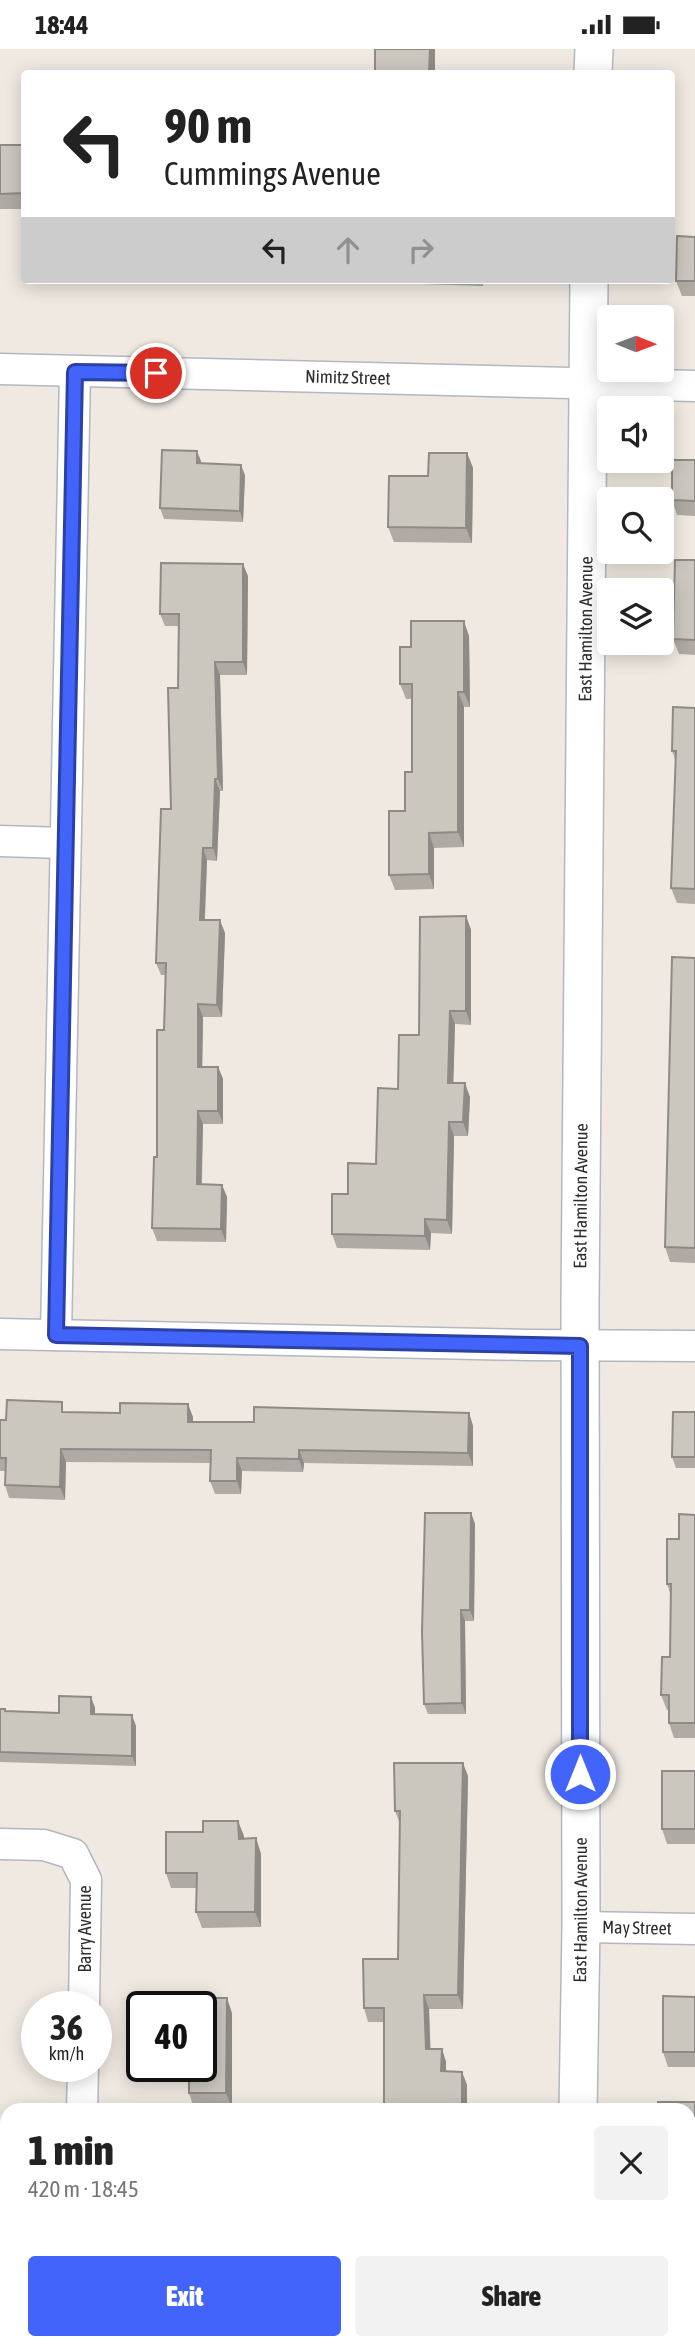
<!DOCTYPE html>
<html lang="en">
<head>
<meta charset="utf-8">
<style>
  :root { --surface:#fff; --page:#f2f2f2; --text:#222; --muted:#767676; --accent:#4264fb }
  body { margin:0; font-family:"Asap Condensed",sans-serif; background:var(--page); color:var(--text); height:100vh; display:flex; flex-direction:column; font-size:26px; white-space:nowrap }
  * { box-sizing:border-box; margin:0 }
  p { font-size:23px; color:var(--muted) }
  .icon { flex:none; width:38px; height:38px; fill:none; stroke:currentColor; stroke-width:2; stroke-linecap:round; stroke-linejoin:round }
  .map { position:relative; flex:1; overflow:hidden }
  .drawer { position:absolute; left:0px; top:2054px; width:696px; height:247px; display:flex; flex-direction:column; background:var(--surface); border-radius:21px 21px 0 0; box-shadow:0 4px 18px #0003 }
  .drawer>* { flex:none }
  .top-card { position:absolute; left:21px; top:21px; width:654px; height:214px; border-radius:7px; box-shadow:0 4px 18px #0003; background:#fff; color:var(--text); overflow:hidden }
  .needle { width:46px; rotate:91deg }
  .tools { position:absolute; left:597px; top:256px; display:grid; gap:14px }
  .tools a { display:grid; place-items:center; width:77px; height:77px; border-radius:7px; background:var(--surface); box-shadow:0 4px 18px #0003; font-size:35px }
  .speed { position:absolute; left:21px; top:1942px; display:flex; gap:14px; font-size:35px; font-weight:700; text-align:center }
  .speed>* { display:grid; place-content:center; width:91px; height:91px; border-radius:50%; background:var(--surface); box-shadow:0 4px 18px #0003; line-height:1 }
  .speed small { font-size:18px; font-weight:400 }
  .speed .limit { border:4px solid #111; border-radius:10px; background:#fff; color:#111 }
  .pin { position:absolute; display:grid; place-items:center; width:60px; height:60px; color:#fff; margin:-30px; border:4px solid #fff; border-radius:50%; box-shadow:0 2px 7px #0007 }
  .me { position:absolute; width:77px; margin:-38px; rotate:0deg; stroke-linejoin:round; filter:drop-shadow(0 0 5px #0008) }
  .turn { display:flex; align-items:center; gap:24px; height:147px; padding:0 28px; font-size:32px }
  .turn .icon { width:91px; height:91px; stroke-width:2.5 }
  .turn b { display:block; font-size:49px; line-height:60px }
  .lanes { display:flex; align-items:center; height:66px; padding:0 28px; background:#0003; justify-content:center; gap:35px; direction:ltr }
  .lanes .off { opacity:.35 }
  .round { display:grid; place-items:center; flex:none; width:74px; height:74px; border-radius:7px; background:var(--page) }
  .overview { display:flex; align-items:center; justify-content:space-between; height:119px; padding:0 28px }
  h1 { font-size:42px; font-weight:800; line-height:52px }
  .button { display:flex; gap:14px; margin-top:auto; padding:14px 28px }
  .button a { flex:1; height:80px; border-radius:7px; background:var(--accent); color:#fff; font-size:28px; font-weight:800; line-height:80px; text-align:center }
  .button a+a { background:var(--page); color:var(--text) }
  .status { display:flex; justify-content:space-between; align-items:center; height:49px; padding:0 35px; background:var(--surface); direction:ltr }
  .status svg { height:19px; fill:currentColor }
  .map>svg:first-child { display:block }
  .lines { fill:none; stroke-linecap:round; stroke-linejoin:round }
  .minor-casing { stroke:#b4b7c1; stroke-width:33 }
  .tertiary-casing { stroke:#b4b7c1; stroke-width:40 }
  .minor { stroke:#fff; stroke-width:30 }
  .tertiary { stroke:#fff; stroke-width:37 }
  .wall { fill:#afaba4 }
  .shaded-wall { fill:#8e8b86 }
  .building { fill:#cbc7bf; stroke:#8e8b86; stroke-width:2 }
  .route-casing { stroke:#2b41a3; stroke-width:18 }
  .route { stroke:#4264fb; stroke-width:12 }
  .labels { text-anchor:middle; stroke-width:5; stroke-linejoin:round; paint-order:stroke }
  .street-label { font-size:18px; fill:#2e2e2e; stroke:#fff }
</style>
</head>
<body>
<div class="status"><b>18:44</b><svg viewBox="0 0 49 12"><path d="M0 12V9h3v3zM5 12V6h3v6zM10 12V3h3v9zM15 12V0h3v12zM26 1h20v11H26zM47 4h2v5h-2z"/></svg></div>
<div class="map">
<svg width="695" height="2300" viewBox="0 0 695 2300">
  <rect width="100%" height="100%" fill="#efe9e1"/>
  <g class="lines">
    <defs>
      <g id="minor">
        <path id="s1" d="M0,320l695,17"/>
        <path d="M0,792l64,2"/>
        <path d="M0,1285l528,11 167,1"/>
        <path d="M56,1286l19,-963"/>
        <path d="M0,1795l44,1 29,9 13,26 -2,127"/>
        <path id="s2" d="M581,1878l114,2"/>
        <path d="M82,2062l1,-44"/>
        <path d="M79,2300v-6"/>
      </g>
      <g id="tertiary">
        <path d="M593,24l1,-24"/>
        <path id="s3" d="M578,2062l3,-184 -1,-624 9,-1023"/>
        <path d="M574,2300v-6"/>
      </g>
    </defs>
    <use href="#minor" class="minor-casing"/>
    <use href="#tertiary" class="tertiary-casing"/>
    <use href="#minor" class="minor"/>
    <use href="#tertiary" class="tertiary"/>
  </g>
  <path class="wall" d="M0,96h24v64h-24z
    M695,188v59h-13l-6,-15z
    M388,231h95v6l-94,-3z
    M467,404l6,15 -1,75 -78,-1 -6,-15 40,-51z
    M695,411v56l-18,-1 -5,-15z
    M201,412v2l44,12 -2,47 -79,-3 -4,-11z
    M695,511v95l-16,-1 -6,-15z
    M248,527l-1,99h-27l3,116h-3l-3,70 -10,-1 -2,60 20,13 -3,84h-19l-1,50h16l5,12v45h-20l-1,60 20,1 5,12 -1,45 -69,-1 -5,-13 12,-198 2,-55h-5l-5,-12 15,-154 7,-121v-62h-13l-5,-12z
    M469,587l1,71h-6v140l-30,1v41l-39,1 -6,-15 16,-64 7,-39v-73h-6l-6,-15 11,-37z
    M695,659v196l-18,-1 -6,-15 5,-126 -4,-11z
    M466,867l5,14v95l-16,-1 -2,59 17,14 -2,39h-14l-2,98 -21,-1 -1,17 -93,-2 -5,-14 16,-40 28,-30 22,-75z
    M695,909v305l-25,-1 -5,-15z
    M66,1363l127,5v5h61l215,-9 4,13v40l-169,-3 -1,9 -61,-1 -1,23h-26l-5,-13v-18l-144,-1 -1,38 -56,-2 -4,-13v-14h-5v-51h6z
    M695,1363v56h-19l-4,-11z
    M471,1464l4,11 -1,97h-9l1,93h-38l-4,-10z
    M695,1466v223h-21l-5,-15v-13h-2l-6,-15 9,-38 1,-61 -4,-12 12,-45z
    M91,1648l4,11v6l41,12v40l-136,-4v-53l5,2 54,2z
    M695,1722v73h-28l-5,-15z
    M468,1727l-5,233h-34l1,40h12l4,13v9l16,1 5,13v26h-81l-2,-5v-84h-16l-4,-14 34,-49 2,-135 -5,-13z
    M244,1787v3l12,-1 5,16v73l-59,1 -6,-16 1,-24h-26l-5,-15z
    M695,1948v70h-27l-5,-15z
    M232,1964v95h-38l-5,-15v-18h-7l-3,-8h22z"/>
  <path class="shaded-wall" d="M430,0h5v24h-6z
    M197,402l4,10v13l-4,-11z
    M467,404l6,15 -1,75 -6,-15z
    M241,416l4,10 -2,47 -3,-11z
    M243,515l5,12 -1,99 -4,-13z
    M464,572l5,15 1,71 -6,-15z
    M215,613l5,13 3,116 -5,-12z
    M458,643l6,15v140l-6,-15z
    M215,730l5,12 -3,70 -4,-13z
    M429,784l5,15v41l-5,-15z
    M203,799l4,12 -3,73 -4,-13z
    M466,867l5,14v95l-5,-14z
    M220,871l5,13 -3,84 -5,-12z
    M198,955l5,13 -1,62 -4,-12z
    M450,962l5,13 -2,73 -5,-14z
    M218,1018l5,12v45l-5,-13z
    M465,1034l5,14 -2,39 -5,-14z
    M198,1062l5,13 -2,73 -4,-13z
    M449,1073l5,14 -2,98 -5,-14z
    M222,1136l5,12 -1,45 -5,-13z
    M425,1170l6,14 -1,17 -5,-14z
    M188,1355l5,13v18l-5,-13z
    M469,1364l4,13v40l-5,-13z
    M61,1400l5,13 -1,38 -5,-13z
    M299,1401l5,13 -1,9 -4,-13z
    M237,1409l5,13 -1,23 -4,-13z
    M471,1464l4,11 -1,97 -4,-11z
    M461,1561l4,11 1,93 -4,-11z
    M91,1648l4,11v16l-4,-10z
    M132,1666l4,11v40l-4,-10z
    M463,1714l5,13 -5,233 -5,-14z
    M238,1772l6,15v18l-5,-15z
    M256,1789l5,16v73l-6,-15z
    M424,1946l5,14 2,53 -5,-13z
    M227,1949l5,15v95l-6,-15z
    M442,2000l4,13v22l-5,-13z
    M462,2023l5,13v26h-4l-1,-4z
    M225,2294h5v6h-6z
    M435,2294h2l3,6h-5z"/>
  <path class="building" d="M375,0h55l-1,24h-54z
    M0,96h24v48l-24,1z
    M677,187l18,1v44h-19z
    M162,401l35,1v12l44,2 -1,46 -80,-3z
    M429,404h38l-1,75 -78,-1 1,-51h39z
    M672,411h23v41l-23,-1z
    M675,511h20v80l-22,-1z
    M161,514l82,1v98h-28l3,117h-3l-2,69h-10l-3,72h20l-3,85 -19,-1v63h20v44h-20l-1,73 25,1 -1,44 -69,-1 2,-71h3v-127h7l2,-67h-10l5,-154h10l-3,-121h10l1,-74h-19z
    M411,572h53v71h-6v140l-29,1v41l-40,1v-64h16v-39h7v-88h-12v-37h11z
    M673,658l22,1v181l-24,-1 5,-137h-4z
    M466,867v95h-16l-2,72h17l-2,39h-14l-2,98 -22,-1v17l-93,-2v-40h16v-31l28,1 2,-76 20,1 1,-54h20l1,-118z
    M672,908l23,1v290l-30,-1z
    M7,1351l55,2v10l58,1v-10l68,1v18h66v-15l215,6 -1,40 -169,-3v9l-62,-1v23h-27l1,-31 -150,-1 -1,38 -55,-2 1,-27h-6v-38h6z
    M673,1363h22v45h-23z
    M425,1464h46l-1,97h-9l1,93 -38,1 -2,-72z
    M679,1465l16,1v208h-26v-28h-8l1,-38h8l1,-73h-4v-45h12z
    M59,1647l32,1v17l41,1v41l-132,-4v-43h5v2l54,2z
    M394,1714h69l-5,232h-34l2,54h16l-1,22 21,1v35l-78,-1v-98h-20l-1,-49h35l2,-148h-5z
    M662,1722h33v58h-33z
    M203,1772h35l1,18 17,-1 -1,74h-59l1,-39h-31v-41h37z
    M663,1947l32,1v55h-32z
    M163,1949h64l-1,95h-37v-26h12v-60h-38z
    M658,2053h37v247h-31v-6h26v-232h-32z
    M185,2294h40l-1,6h-39z
    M396,2294h39v6h-39z"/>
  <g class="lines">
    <defs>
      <path id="route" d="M156,324l-81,-1 -19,963 524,11v428"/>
    </defs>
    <use href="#route" class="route-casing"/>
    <use href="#route" class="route"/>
  </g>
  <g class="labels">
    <g class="street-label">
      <text dy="6" stroke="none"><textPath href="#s1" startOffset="348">Nimitz Street</textPath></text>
      <text dy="6" stroke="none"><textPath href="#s3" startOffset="1482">East Hamilton Avenue</textPath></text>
      <text dy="6" stroke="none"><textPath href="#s3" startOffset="915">East Hamilton Avenue</textPath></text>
      <text dy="6" stroke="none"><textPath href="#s3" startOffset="201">East Hamilton Avenue</textPath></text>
      <text dy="6" stroke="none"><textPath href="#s2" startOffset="56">May Street</textPath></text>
      <text transform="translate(85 1880) rotate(-90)" y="6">Barry Avenue</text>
    </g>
  </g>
</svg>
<div class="tools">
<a><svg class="needle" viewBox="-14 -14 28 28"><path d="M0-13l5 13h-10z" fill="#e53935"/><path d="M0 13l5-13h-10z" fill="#767676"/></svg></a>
<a><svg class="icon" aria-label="sound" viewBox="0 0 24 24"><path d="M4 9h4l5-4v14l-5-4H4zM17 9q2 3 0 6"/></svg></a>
<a><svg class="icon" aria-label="search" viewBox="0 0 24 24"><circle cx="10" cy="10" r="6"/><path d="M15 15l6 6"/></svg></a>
<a><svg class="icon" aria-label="layers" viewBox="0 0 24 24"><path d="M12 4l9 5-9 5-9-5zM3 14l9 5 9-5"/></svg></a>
</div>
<div class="speed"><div>36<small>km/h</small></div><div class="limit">40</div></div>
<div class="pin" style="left:156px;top:324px;background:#d93025"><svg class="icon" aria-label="arrive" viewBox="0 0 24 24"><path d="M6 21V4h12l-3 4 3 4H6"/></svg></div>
<svg class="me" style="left:580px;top:1725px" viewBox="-20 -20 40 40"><circle r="17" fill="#4264fb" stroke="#fff" stroke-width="3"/><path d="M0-11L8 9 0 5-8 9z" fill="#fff"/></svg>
<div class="top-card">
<div class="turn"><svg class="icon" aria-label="left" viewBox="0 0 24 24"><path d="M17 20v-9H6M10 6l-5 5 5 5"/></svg><div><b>90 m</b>Cummings Avenue</div></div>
<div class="lanes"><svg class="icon" aria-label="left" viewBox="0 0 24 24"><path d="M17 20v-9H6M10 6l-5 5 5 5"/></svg><svg class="icon off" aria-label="ahead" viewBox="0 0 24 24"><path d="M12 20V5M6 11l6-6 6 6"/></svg><svg class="icon off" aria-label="right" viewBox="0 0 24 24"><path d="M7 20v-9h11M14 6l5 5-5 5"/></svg></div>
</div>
<section class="drawer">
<div class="overview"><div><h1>1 min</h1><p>420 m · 18:45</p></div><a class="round"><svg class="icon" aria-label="close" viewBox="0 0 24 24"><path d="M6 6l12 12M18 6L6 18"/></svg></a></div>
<div class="button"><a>Exit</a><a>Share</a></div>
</section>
</div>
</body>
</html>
